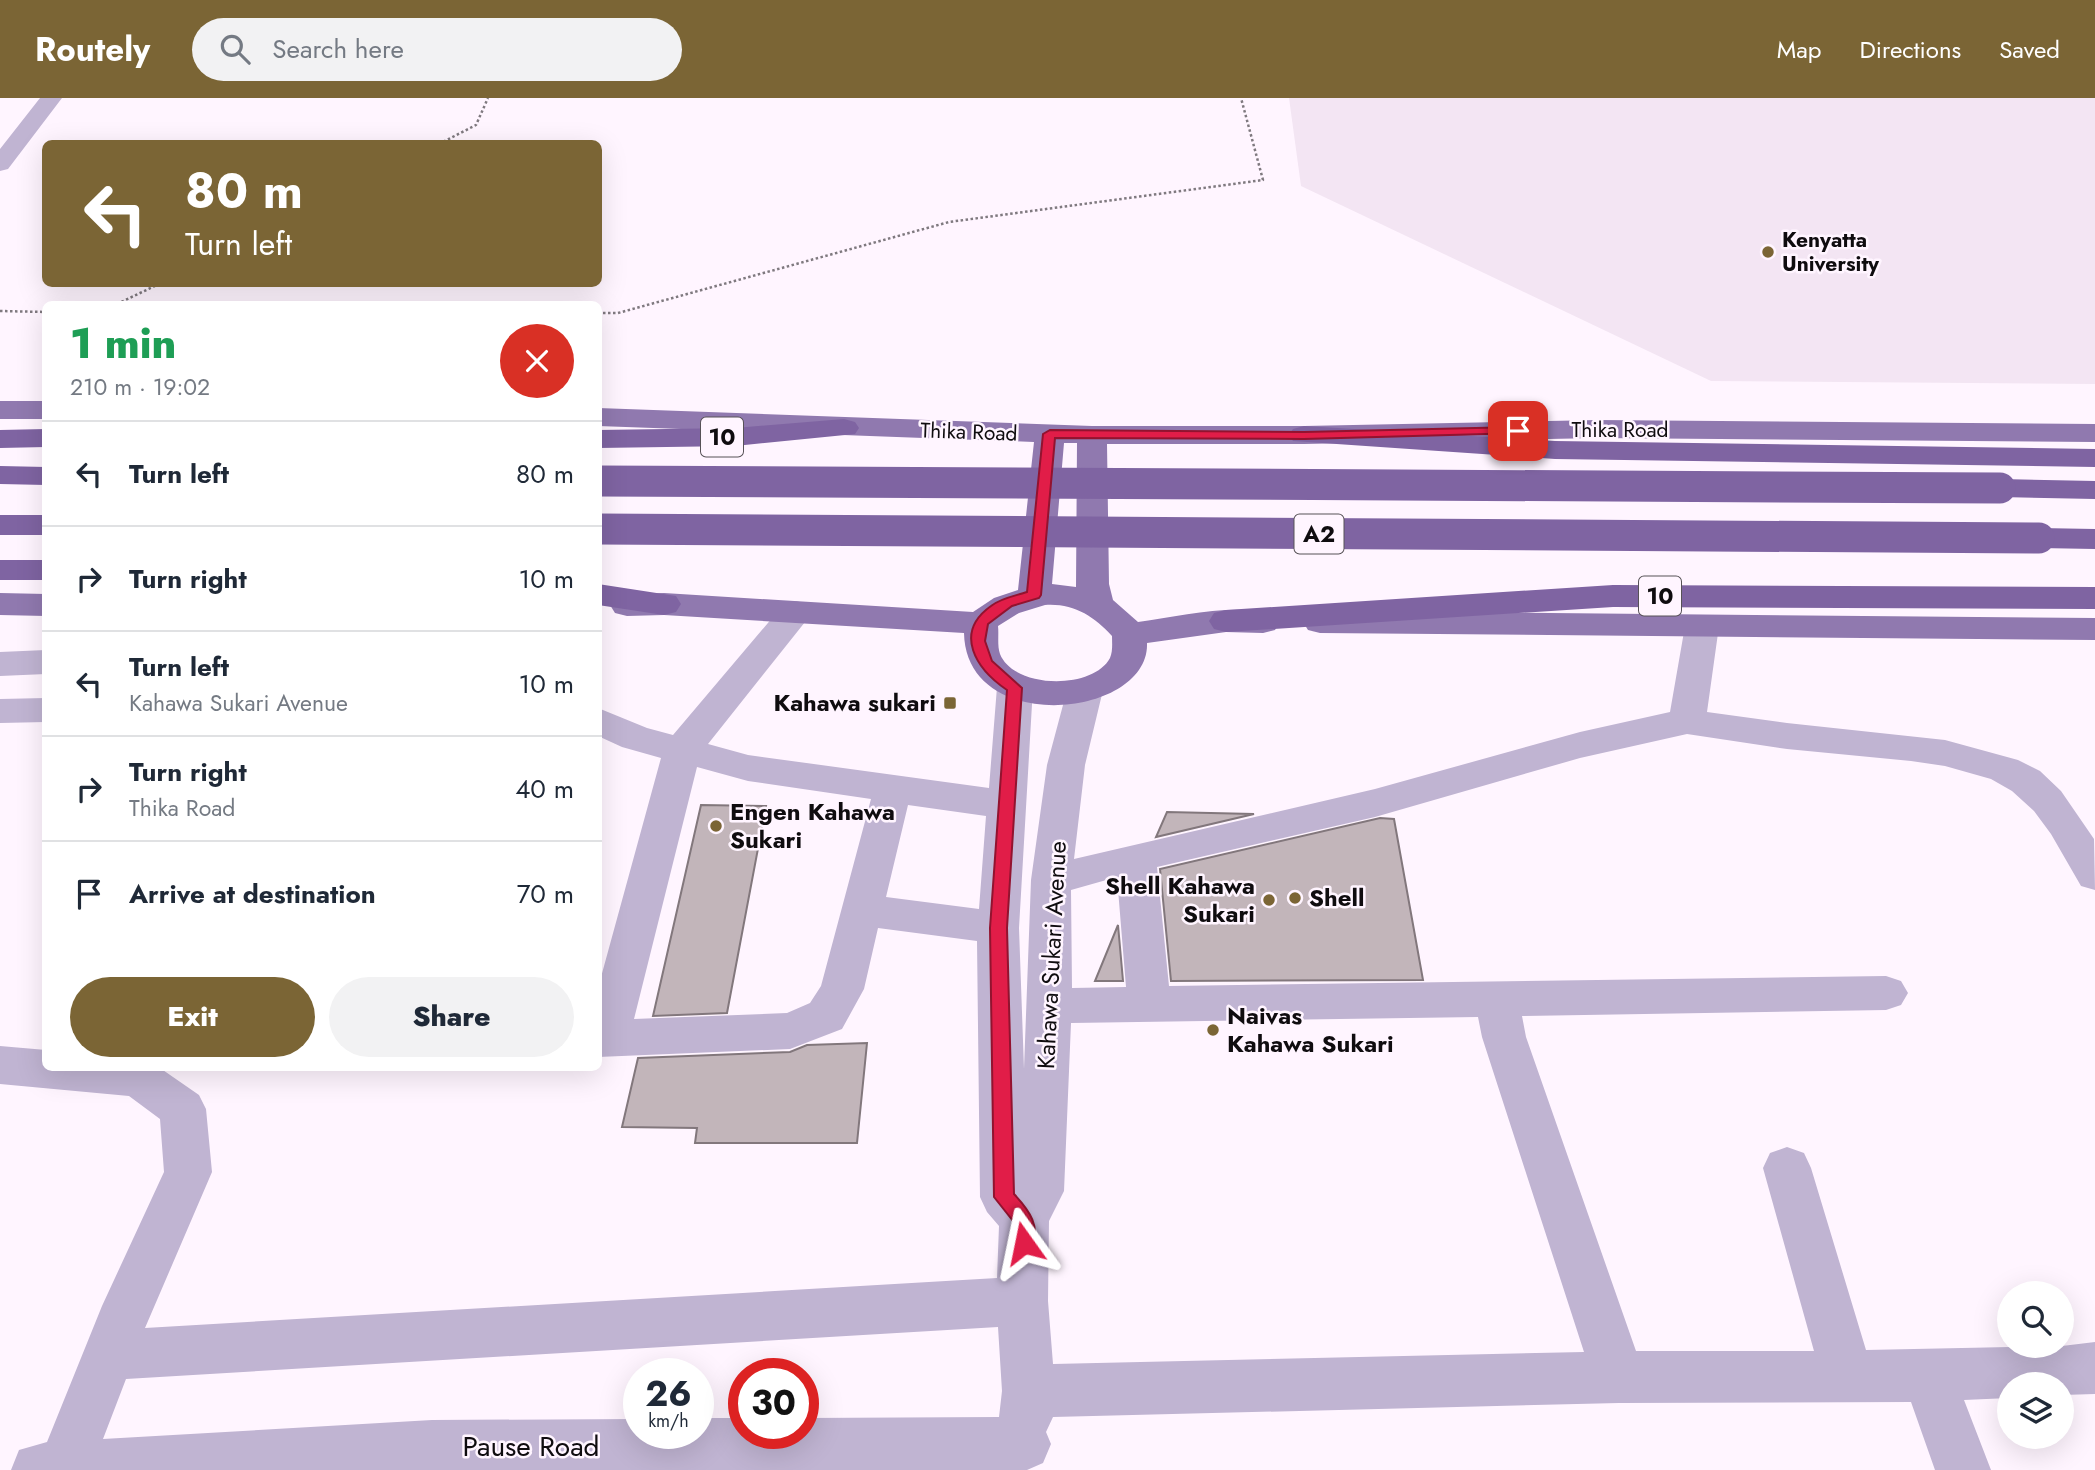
<!DOCTYPE html>
<html lang="en">
<head>
<meta charset="utf-8">
<style>
  :root { --surface:#fff; --page:#f2f2f3; --text:#1f2937; --muted:#747a83; --line:#e0e1e3; --accent:#7b6535 }
  body { margin:0; font-family:Jost,sans-serif; background:var(--page); color:var(--text); height:100vh; display:flex; flex-direction:column; font-size:26px; white-space:nowrap }
  * { box-sizing:border-box; margin:0 }
  p { font-size:23px; color:var(--muted) }
  .icon { flex:none; width:38px; height:38px; fill:none; stroke:currentColor; stroke-width:2; stroke-linecap:round; stroke-linejoin:round }
  .map { position:relative; flex:1; overflow:hidden }
  .details { position:absolute; left:42px; top:203px; width:560px; height:770px; display:flex; flex-direction:column; background:var(--surface); border-radius:10px; box-shadow:0 7px 28px #0002 }
  .details>* { flex:none }
  .banner { position:absolute; left:42px; top:42px; width:560px; height:147px; border-radius:10px; box-shadow:0 7px 28px #0002; background:#7b6535; color:#fff; overflow:hidden }
  .buttons { position:absolute; left:1997px; top:1183px; display:grid; gap:14px }
  .buttons a { display:grid; place-items:center; width:77px; height:77px; border-radius:50%; background:var(--surface); box-shadow:0 7px 28px #0002; font-size:35px }
  .speed { position:absolute; left:623px; top:1260px; display:flex; gap:14px; font-size:35px; font-weight:700; text-align:center }
  .speed>* { display:grid; place-content:center; width:91px; height:91px; border-radius:50%; background:var(--surface); box-shadow:0 7px 28px #0002; line-height:1 }
  .speed small { font-size:18px; font-weight:400 }
  .speed .limit { border:10px solid #d22; background:#fff; color:#111 }
  .pin { position:absolute; display:grid; place-items:center; width:60px; height:60px; color:#fff; margin:-30px; border-radius:14px; box-shadow:0 4px 10px #0006 }
  .me { position:absolute; width:77px; margin:-38px; rotate:348deg; stroke-linejoin:round; filter:drop-shadow(0 0 5px #0008) }
  .turn { display:flex; align-items:center; gap:24px; height:147px; padding:0 28px; font-size:32px }
  .turn .icon { width:91px; height:91px; stroke-width:2.5 }
  .turn b { display:block; font-size:49px; line-height:60px }
  .round { display:grid; place-items:center; flex:none; width:74px; height:74px; border-radius:37px; background:var(--page) }
  .head { display:flex; align-items:center; justify-content:space-between; height:119px; padding:0 28px }
  h1 { font-size:42px; font-weight:800; line-height:52px; color:#1e9e55 }
  .cta { display:flex; gap:14px; margin-top:auto; padding:14px 28px }
  .cta a { flex:1; height:80px; border-radius:42px; background:var(--accent); color:#fff; font-size:28px; font-weight:800; line-height:80px; text-align:center }
  .cta a+a { background:var(--page); color:var(--text) }
  ul { padding:0; list-style:none }
  li { display:flex; align-items:center; gap:21px; height:105px; padding:0 28px; border-top:2px solid var(--line) }
  li div { flex:1 }
  li b { display:block; font-size:26px }
  li em { font-style:normal }
  header { display:flex; align-items:center; gap:42px; box-sizing:border-box; height:98px; padding:0 35px; background:var(--accent); color:#fff }
  header strong { font-size:33px }
  nav { display:flex; gap:38px; margin-inline-start:auto; font-size:24px }
  .search { width:490px; height:63px; background:var(--page); display:flex; align-items:center; gap:18px; box-sizing:border-box; padding:0 24px; border-radius:38px; color:var(--muted); font-size:26px }
  .map>svg:first-child { display:block }
  .built { fill:#f3e5f3 }
  .building { fill:#c2b5ba; stroke:#82777c; stroke-width:2 }
  .lines { fill:none; stroke-linecap:round; stroke-linejoin:round }
  .path { stroke:#7f797f; stroke-width:2.5; stroke-dasharray:2.5 2.5; stroke-linecap:butt }
  .minor { fill:#c0b4d2; fill-rule:evenodd }
  .major { fill:#9079af; fill-rule:evenodd }
  .highway { fill:#7f64a2; fill-rule:evenodd }
  .highway-bridge { stroke:#7f64a2; stroke-width:31 }
  .route { fill:#e11d48; stroke:#92132f; stroke-width:2 }
  .poi-dot { fill:#7b6535; stroke:#fff5ff; stroke-width:2.5 }
  .labels { text-anchor:middle; stroke-width:5; stroke-linejoin:round; paint-order:stroke }
  .far-poi-label { font-size:21px; font-weight:bold; fill:#0f0c0f; stroke:#fff5ff; text-anchor:start }
  .far-street-label { font-size:21px; fill:#0f0c0f; stroke:#fff5ff }
  .shield { fill:#fff5ff; stroke:#575257; stroke-width:2 }
  .shield-label { font-size:23px; font-weight:bold; fill:#0f0c0f }
  .poi-label { font-size:24px; font-weight:bold; fill:#0f0c0f; stroke:#fff5ff; text-anchor:start }
  .street-label { font-size:24px; fill:#0f0c0f; stroke:#fff5ff }
  .near-street-label { font-size:28px; fill:#0f0c0f; stroke:#fff5ff }
</style>
</head>
<body>
<header>
<strong>Routely</strong>
<div class="search"><svg class="icon" aria-label="search" viewBox="0 0 24 24"><circle cx="10" cy="10" r="6"/><path d="M15 15l6 6"/></svg>Search here</div>
<nav><a>Map</a><a>Directions</a><a>Saved</a></nav>
</header>
<div class="map">
<svg width="2095" height="1372" viewBox="0 0 2095 1372">
  <rect width="100%" height="100%" fill="#fff5ff"/>
  <path class="built" d="M1289,0h806v286l-384,-3 -410,-195z"/>
  <path class="building" d="M701,707l65,1 -39,207 -74,3z
    M1167,714l87,2 -98,23z
    M1380,720l14,1 29,161 -252,1 -11,-112z
    M1118,827l5,56h-28z
    M867,945l-10,100h-162l2,-15 -75,-1 16,-69 152,-6 17,-7z"/>
  <g class="lines">
    <path class="path" d="M439,46l37,-19 12,-27
      M117,206l42,-20
      M0,213l46,1
      M598,215h20l331,-91 314,-42 -22,-82"/>
    <path class="minor" d="M40,0h22l-54,71 -8,2v-22z
      M796,503l12,3 5,8 -105,132 40,11 241,33 8,-101 5,-8 13,-4 13,4 5,8 -14,241 5,141 7,-189 16,-115 20,-75 5,-9 13,-3 13,3 5,9 -18,75 -11,94 301,-70 205,-57 90,-20 15,-86 5,-8 12,-3 12,3 5,8 -12,86 80,11 158,17 73,20 22,11 21,20 33,48 1,51 -14,-4 -30,-52 -17,-23 -22,-20 -21,-12 -46,-13 -34,-5 -124,-12 -100,-15 -107,24 -205,59 -218,50 12,119 717,-10 15,5 7,12 -7,12 -15,5 -364,6 4,21 110,314h178l-51,-183 7,-15 17,-6 17,6 7,15 55,182 196,-4 33,-4v52l-33,1v-11h-53v14l-45,2 27,70h-56l-24,-68 -292,1 -566,14 -7,15 5,12 -8,19 -16,7h-1016l8,-20 28,-8 55,-136 62,-134 -4,-53 -31,-23 -129,-12v-38l46,4v18h114l39,27 7,14 6,63 -67,156 852,-50 2,-52 -12,-14 -7,-15 -3,-256 -99,-13 -14,61 -22,40 -52,20 -192,8v-69l63,-230 -39,-11 -24,-11v-28l49,20 26,7 111,-131zM697,669l51,14 123,18 -50,187 -11,17 -23,10 -153,6zM908,707l78,11 -7,93 -93,-12zM1117,779l9,110 -54,1 -1,-98zM1478,919l4,20 102,315 -531,12 -5,-63 1,-80 15,-30 7,-168zM998,1229l4,64 -3,26 -196,1v15h-59v-15h-46v15h-59v-14l-207,1 -329,19 23,-60z
      M46,552v24l-46,2v-24z
      M46,600v24l-46,1v-24z"/>
    <path class="major" d="M0,303h46v18h-46z
      M598,310l494,18h212l294,-6 497,4v18l-497,-4 -294,6h-197l2,140 4,16 25,22c44,-6 94,-19 137,-8l5,8 -5,8 -12,3 -37,-1 -79,11c3,75 -181,94 -183,-10l-300,-18 -37,1 -12,-3 -5,-8 5,-8 12,-3 37,-1 309,19 21,-14 24,-8 16,-148 -436,-16zM1064,345h13l-1,144 -24,-3zM1045,507c28,-2 49,11 67,31 0,7 1,15 -2,22 -17,32 -96,31 -110,-4 -3,-8 -1,-20 -2,-28l21,-13z
      M0,495l46,1v22l-46,-1z
      M1320,513l775,7v22l-775,-7 -12,-3 -5,-8 5,-8z"/>
    <path class="highway" d="M844,321l11,3 4,6 -4,6 -120,12 -137,2v-18l137,-2z
      M1304,328l251,15 540,8v18l-540,-8 -262,-18 -4,-6 4,-6z
      M46,331v18l-46,1v-18z
      M0,368l46,1v18l-46,-1z
      M2000,381l95,2v18l-95,-2 -11,-2 -5,-7 5,-7z
      M0,417h46v20h-46z
      M2039,430l56,1v20l-56,-1 -11,-3 -5,-7 5,-7z
      M0,462h46v20h-46z
      M598,486l78,12 5,8 -5,8 -12,3 -66,-10z
      M1613,487l482,2v22l-482,-2 -387,25 -12,-3 -5,-8 5,-8 12,-3z"/>
    <path class="highway-bridge" d="M598,383l1402,7
      M598,431l1441,9"/>
  </g>
  <path class="route" d="M1518,329l6,4 -2,2 -218,6 -249,-1 -14,157 -2,3 -27,8 -24,18 -3,17 7,20 30,27 -15,240 7,266c15,16 28,33 17,56l-7,3 -8,-3 -3,-7v-22l-19,-24 -4,-269 17,-238c-31,-21 -54,-57 -16,-84 10,-8 24,-10 36,-14l16,-158 7,-4 254,2z"/>
  <g class="poi-dot">
    <circle cx="1768" cy="154" r="7"/>
    <rect x="943" y="598" width="14" height="14" rx="3.5"/>
    <circle cx="716" cy="728" r="7"/>
    <circle cx="1295" cy="800" r="7"/>
    <circle cx="1269" cy="802" r="7"/>
    <circle cx="1213" cy="932" r="7"/>
  </g>
  <g class="labels">
    <g class="far-poi-label">
      <text x="1782" y="149">Kenyatta<tspan x="1782" dy="24">University</tspan></text>
    </g>
    <g class="far-street-label">
      <text x="1620" y="339">Thika Road</text>
      <text transform="translate(969 334) rotate(2)" y="7">Thika Road</text>
    </g>
    <g class="shield">
      <rect x="701" y="319.5" width="42" height="39" rx="5"/>
      <rect x="1294.5" y="416.5" width="49" height="39" rx="5"/>
      <rect x="1639" y="478.5" width="42" height="39" rx="5"/>
    </g>
    <g class="shield-label">
      <text x="722" y="347">10</text>
      <text x="1319" y="444">A2</text>
      <text x="1660" y="506">10</text>
    </g>
    <g class="poi-label">
      <text x="936" y="613" text-anchor="end">Kahawa sukari</text>
      <text x="730" y="722">Engen Kahawa<tspan x="730" dy="28">Sukari</tspan></text>
      <text x="1255" y="796" text-anchor="end">Shell Kahawa<tspan x="1255" dy="28">Sukari</tspan></text>
      <text x="1309" y="808">Shell</text>
      <text x="1227" y="926">Naivas<tspan x="1227" dy="28">Kahawa Sukari</tspan></text>
    </g>
    <g class="street-label">
      <text transform="translate(1052 857) rotate(-87)" y="8">Kahawa Sukari Avenue</text>
    </g>
    <g class="near-street-label">
      <text x="531" y="1358">Pause Road</text>
    </g>
  </g>
</svg>
<div class="buttons">
<a><svg class="icon" aria-label="search" viewBox="0 0 24 24"><circle cx="10" cy="10" r="6"/><path d="M15 15l6 6"/></svg></a>
<a><svg class="icon" aria-label="layers" viewBox="0 0 24 24"><path d="M12 4l9 5-9 5-9-5zM3 14l9 5 9-5"/></svg></a>
</div>
<div class="speed"><div>26<small>km/h</small></div><div class="limit">30</div></div>
<div class="pin" style="left:1518px;top:333px;background:#d93025"><svg class="icon" aria-label="arrive" viewBox="0 0 24 24"><path d="M6 21V4h12l-3 4 3 4H6"/></svg></div>
<svg class="me" style="left:1024px;top:1145px" viewBox="-20 -20 40 40"><path d="M0-17L14 15 0 8-14 15z" fill="#e11d48" stroke="#fff" stroke-width="4"/></svg>
<div class="banner">
<div class="turn"><svg class="icon" aria-label="left" viewBox="0 0 24 24"><path d="M17 20v-9H6M10 6l-5 5 5 5"/></svg><div><b>80 m</b>Turn left</div></div>
</div>
<section class="details">
<div class="head"><div><h1>1 min</h1><p>210 m · 19:02</p></div><a class="round" style="background:#d93025;color:#fff"><svg class="icon" aria-label="close" viewBox="0 0 24 24"><path d="M6 6l12 12M18 6L6 18"/></svg></a></div>
<ul>
<li><svg class="icon" aria-label="left" viewBox="0 0 24 24"><path d="M17 20v-9H6M10 6l-5 5 5 5"/></svg><div><b>Turn left</b></div><em>80 m</em></li>
<li><svg class="icon" aria-label="right" viewBox="0 0 24 24"><path d="M7 20v-9h11M14 6l5 5-5 5"/></svg><div><b>Turn right</b></div><em>10 m</em></li>
<li><svg class="icon" aria-label="left" viewBox="0 0 24 24"><path d="M17 20v-9H6M10 6l-5 5 5 5"/></svg><div><b>Turn left</b><p>Kahawa Sukari Avenue</p></div><em>10 m</em></li>
<li><svg class="icon" aria-label="right" viewBox="0 0 24 24"><path d="M7 20v-9h11M14 6l5 5-5 5"/></svg><div><b>Turn right</b><p>Thika Road</p></div><em>40 m</em></li>
<li><svg class="icon" aria-label="arrive" viewBox="0 0 24 24"><path d="M6 21V4h12l-3 4 3 4H6"/></svg><div><b>Arrive at destination</b></div><em>70 m</em></li>
</ul>
<div class="cta"><a>Exit</a><a>Share</a></div>
</section>
</div>
</body>
</html>
